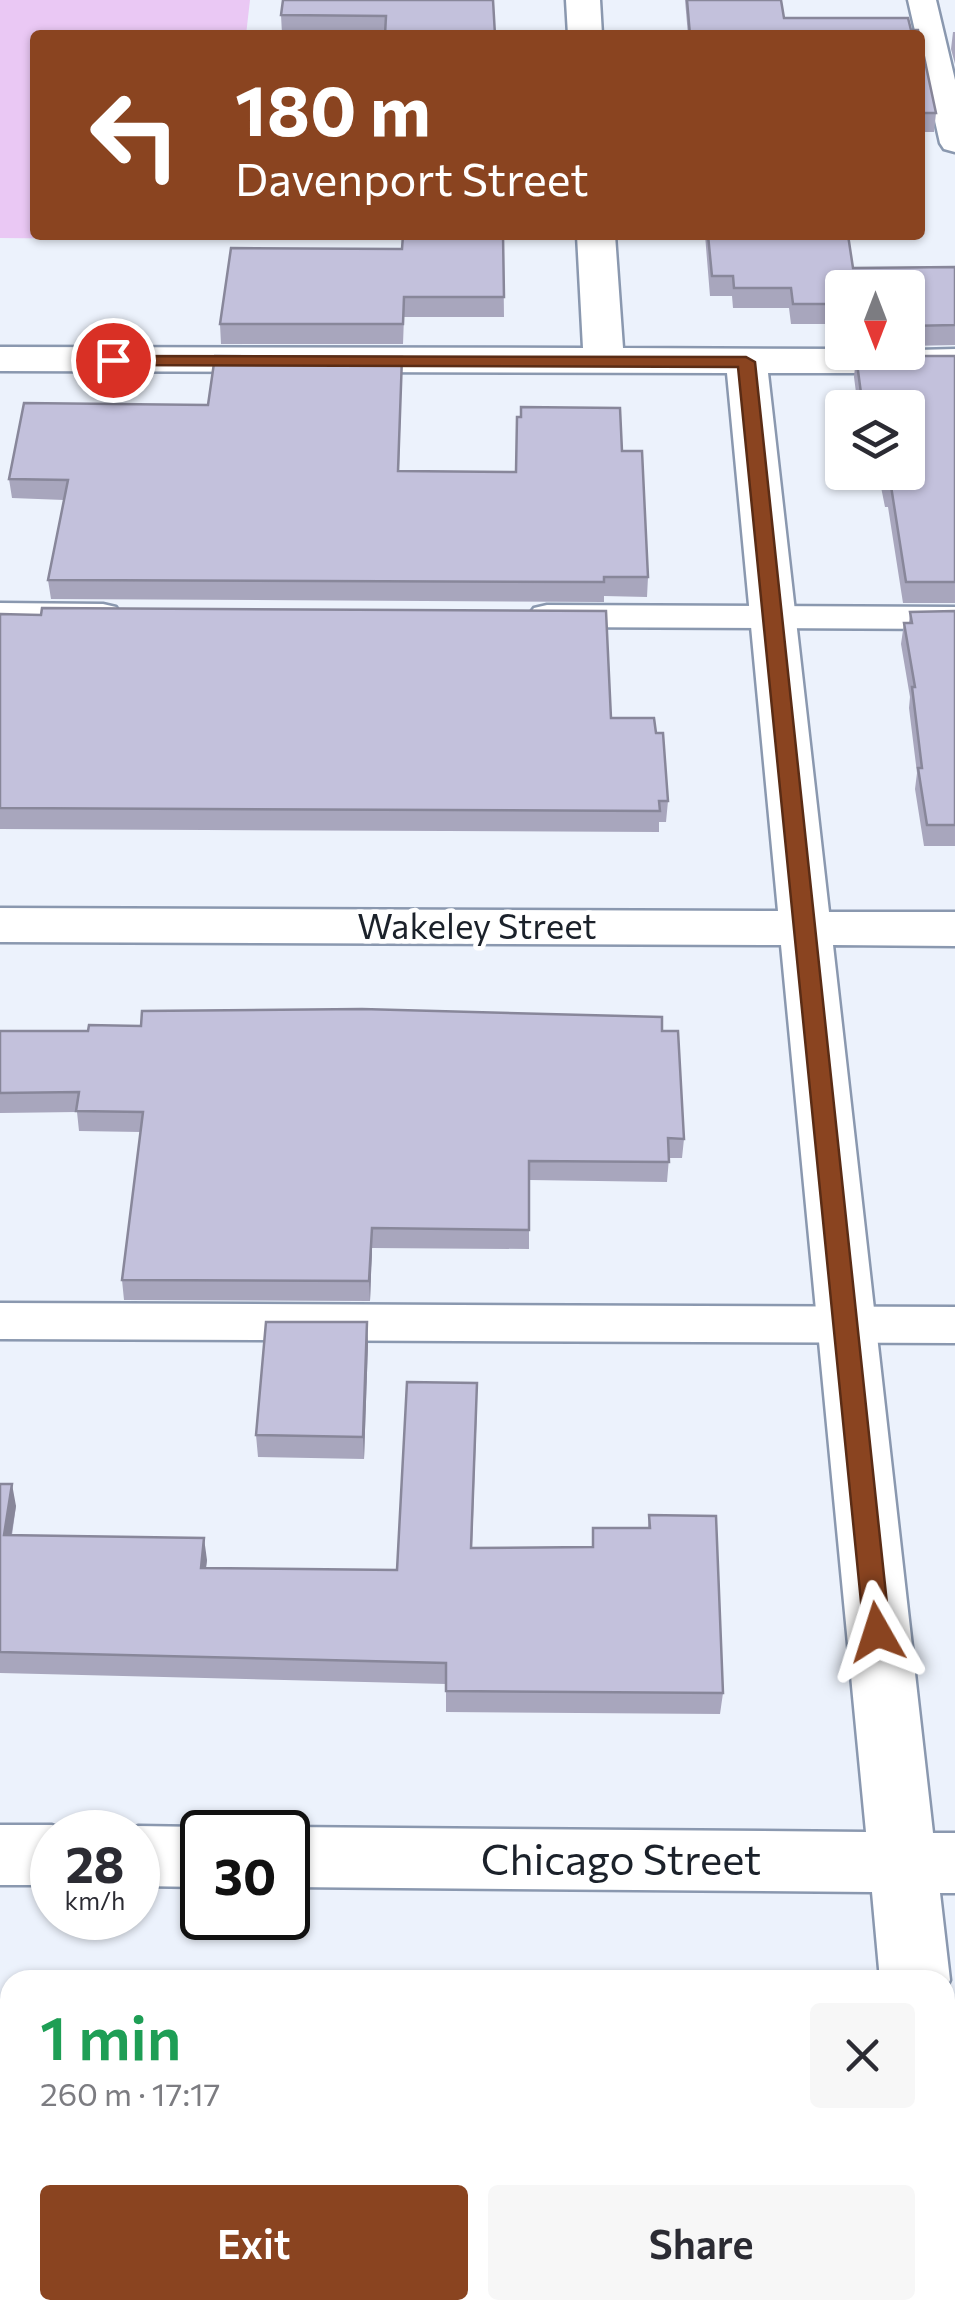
<!DOCTYPE html>
<html lang="en">
<head>
<meta charset="utf-8">
<style>
  :root { --surface:#fff; --page:#f7f7f7; --text:#2b2b33; --muted:#7c7c81; --accent:#8a4420 }
  body { margin:0; font-family:Commissioner,sans-serif; background:var(--page); color:var(--text); height:100vh; display:flex; flex-direction:column; font-size:38px; white-space:nowrap }
  * { box-sizing:border-box; margin:0 }
  p { font-size:32px; color:var(--muted) }
  .icon { flex:none; width:55px; height:55px; fill:none; stroke:currentColor; stroke-width:2; stroke-linecap:round; stroke-linejoin:round }
  .map { position:relative; flex:1; overflow:hidden }
  .details { position:absolute; left:0px; top:1970px; width:955px; height:350px; display:flex; flex-direction:column; background:var(--surface); border-radius:30px 30px 0 0; box-shadow:0 2px 8px #0004 }
  .details>* { flex:none }
  .guide { position:absolute; left:30px; top:30px; width:895px; height:210px; border-radius:10px; box-shadow:0 2px 8px #0004; background:#8a4420; color:#fff; overflow:hidden }
  .needle { width:65px; rotate:180deg }
  .tools { position:absolute; left:825px; top:270px; display:grid; gap:20px }
  .tools a { display:grid; place-items:center; width:100px; height:100px; border-radius:10px; background:var(--surface); box-shadow:0 2px 8px #0004; font-size:50px }
  .speed { position:absolute; left:30px; top:1810px; display:flex; gap:20px; font-size:50px; font-weight:700; text-align:center }
  .speed>* { display:grid; place-content:center; width:130px; height:130px; border-radius:50%; background:var(--surface); box-shadow:0 2px 8px #0004; line-height:1 }
  .speed small { font-size:25px; font-weight:400 }
  .speed .limit { border:5px solid #111; border-radius:15px; background:#fff; color:#111 }
  .pin { position:absolute; display:grid; place-items:center; width:85px; height:85px; color:#fff; margin:-42px; border:5px solid #fff; border-radius:50%; box-shadow:0 2px 10px #0007 }
  .me { position:absolute; width:110px; margin:-55px; rotate:354deg; stroke-linejoin:round; filter:drop-shadow(0 0 8px #0008) }
  .turn { display:flex; align-items:center; gap:35px; height:210px; padding:0 40px; font-size:45px }
  .turn .icon { width:130px; height:130px; stroke-width:2.5 }
  .turn b { display:block; font-size:70px; line-height:85px }
  .round { display:grid; place-items:center; flex:none; width:105px; height:105px; border-radius:10px; background:var(--page) }
  .summary { display:flex; align-items:center; justify-content:space-between; height:170px; padding:0 40px }
  h1 { font-size:60px; font-weight:600; line-height:75px; color:#1e9e55 }
  .cta { display:flex; gap:20px; margin-top:auto; padding:20px 40px }
  .cta a { flex:1; height:115px; border-radius:10px; background:var(--accent); color:#fff; font-size:40px; font-weight:600; line-height:115px; text-align:center }
  .cta a+a { background:var(--page); color:var(--text) }
  .map>svg:first-child { display:block }
  .green { fill:#eac8f4 }
  .lines { fill:none; stroke-linecap:round; stroke-linejoin:round }
  .lane-casing { stroke:#8a98af; stroke-width:5 }
  .street-casing { stroke:#8a98af; stroke-width:5 }
  .lane { fill:#fff; fill-rule:evenodd }
  .street { fill:#fff; fill-rule:evenodd }
  .wall { fill:#a8a6bd }
  .shaded-wall { fill:#88879a }
  .building { fill:#c3c1dc; stroke:#88879a; stroke-width:2.5 }
  .route { fill:#8a4420; stroke:#5a2c15; stroke-width:2.5 }
  .labels { text-anchor:middle; stroke-width:9; stroke-linejoin:round; paint-order:stroke }
  .street-label { font-size:35px; fill:#1b212a; stroke:#fff }
  .near-street-label { font-size:42px; fill:#1b212a; stroke:#fff }
</style>
</head>
<body>
<div class="map">
<svg width="955" height="2320" viewBox="0 0 955 2320">
  <rect width="100%" height="100%" fill="#ecf2fc"/>
  <path class="green" d="M0,0h250l-4,35h-211v200h185l-1,5 -219,-2z"/>
  <g class="lines">
    <defs>
      <path id="lane" d="M908,0h28l19,80v72l-11,-3 -4,-6 -20,-89v-19h-4z
        M0,603l103,1 13,3 5,8 -5,8 -13,3 -103,-1z
        M547,605l408,2v22l-408,-2 -13,-3 -6,-8 6,-8z
        M0,1303l955,4v36l-955,-4z"/>
      <path id="street" d="M566,0h34l2,35h-34z
        M577,235h38l8,113 219,1v3l113,-3v24h-187l61,539h126v34l-122,-1 100,888h22v60h-15l10,87 -5,11v-11h-65l-8,-88 -584,-5v-55h-14l14,-5 578,5 -85,-887 -781,-3v-34l778,3 -51,-538 -727,-2v-24l583,1z
        M0,1825h52l20,7h-20v53h-52z
        M138,1826l64,1 14,5h-14v55l-64,-1v-54h-17z
        M945,2222l10,4v94h-41l-1,-10h32z"/>
    </defs>
    <use href="#lane" class="lane-casing"/>
    <use href="#street" class="street-casing"/>
    <use href="#lane" class="lane"/>
    <use href="#street" class="street"/>
  </g>
  <path class="wall" d="M493,0l-108,34h-103l-1,-19z
    M685,0h96l3,18 135,17h-231z
    M953,32h2v32l-4,-15z
    M920,38l16,75 -2,19h-14z
    M503,235l1,82h-100l-1,27h-182l-1,-20z
    M705,235h143l5,33 102,-1v78l-47,1v-58h-66v36h-51l-2,-16h-56l-1,-12h-22z
    M856,356h99v247h-52l-15,-96h-3l-7,-35h30v-64h-50l-4,-31z
    M402,357l-3,114 117,1 106,-21 26,126 -1,20 -43,-1v6l-553,-3 -3,-19 16,-80 -52,-2 -3,-19 199,-74z
    M955,611v235h-31l-9,-57 2,-16 -8,-65 1,-11 -9,-53 3,-21h5l1,-11z
    M0,614l611,104 45,15 12,68 -2,21h-7v10l-659,-3z
    M0,1031h662l22,108 -2,19h-13l-2,24 -138,-2v69l-157,-1 -2,53 -246,-1 -2,-20 19,-148 -62,-1 -2,-19 -77,1z
    M368,1344l-4,115 -106,-2 -2,-22z
    M477,1405l-5,143 120,-1 1,-19h55l1,-13 74,178 -3,21 -274,-2v-28l-446,-11v-189l16,22 -4,29 195,25 -1,8 191,2z
    M10,2053v226l-10,1v-226z"/>
  <path class="shaded-wall" d="M372,1228v20l-2,53 -1,-20z
    M367,1322l1,22 -4,115 -1,-22z
    M12,1484l4,22 -8,50 -4,-21z
    M204,1538l3,22 -4,30 -2,-22z"/>
  <path class="building" d="M283,0h210l2,35h-110l1,-19 -105,-1z
    M687,0h94l3,18h124l3,12h7l1,5h-229z
    M920,38l16,75h-16z
    M403,235h100l1,62h-100l-1,27h-183l11,-76 171,1z
    M708,235h140l5,33 102,-1v58l-47,1v-38h-66v16h-49l-2,-16h-57l-1,-12h-21z
    M215,356l187,1 -4,114 118,1 1,-55h4v-10l99,1 2,43h20l6,126h-44v5l-556,-2 20,-100 -59,-1 15,-76 184,2z
    M856,356h99v226h-49l-15,-96h-4l-3,-14h24v-64h-45z
    M42,608l564,3 5,107h43l2,15h7l5,68h-9l1,10 -660,-3v-194l41,1z
    M955,611v214h-28l-9,-57h4l-10,-81h3l-11,-64h8l-2,-11z
    M362,1009l300,8v14h16l6,108 -16,-1 1,24 -140,-1v69l-157,-2 -3,53 -247,-1 21,-168 -67,-1 3,-19 -79,1v-62h88l1,-6 52,1 1,-15z
    M266,1322h101l-4,115 -107,-2z
    M407,1382l70,1 -6,165 122,-1v-19h57l-1,-13 67,1 7,177 -277,-2v-28l-446,-11v-168h12l-8,51 200,3 -3,30 196,2z
    M10,2053v208h-10v-207z
    M404,2310h134v10h-135z"/>
  <path class="route" d="M107,356l639,1 9,5 135,1270 -3,8 -10,3 -9,-3 -4,-8 -126,-1265 -625,-2 -6,-2z"/>
  <g class="labels">
    <g class="street-label">
      <text x="477" y="939">Wakeley Street</text>
    </g>
    <g class="near-street-label">
      <text x="621" y="1875">Chicago Street</text>
    </g>
  </g>
</svg>
<div class="tools">
<a><svg class="needle" viewBox="-14 -14 28 28"><path d="M0-13l5 13h-10z" fill="#e53935"/><path d="M0 13l5-13h-10z" fill="#7c7c81"/></svg></a>
<a><svg class="icon" aria-label="layers" viewBox="0 0 24 24"><path d="M12 4l9 5-9 5-9-5zM3 14l9 5 9-5"/></svg></a>
</div>
<div class="speed"><div>28<small>km/h</small></div><div class="limit">30</div></div>
<div class="pin" style="left:113px;top:360px;background:#d93025"><svg class="icon" aria-label="arrive" viewBox="0 0 24 24"><path d="M6 21V4h12l-3 4 3 4H6"/></svg></div>
<svg class="me" style="left:877px;top:1632px" viewBox="-20 -20 40 40"><path d="M0-17L14 15 0 8-14 15z" fill="#8a4420" stroke="#fff" stroke-width="4"/></svg>
<div class="guide">
<div class="turn"><svg class="icon" aria-label="left" viewBox="0 0 24 24"><path d="M17 20v-9H6M10 6l-5 5 5 5"/></svg><div><b>180 m</b>Davenport Street</div></div>
</div>
<section class="details">
<div class="summary"><div><h1>1 min</h1><p>260 m · 17:17</p></div><a class="round"><svg class="icon" aria-label="close" viewBox="0 0 24 24"><path d="M6 6l12 12M18 6L6 18"/></svg></a></div>
<div class="cta"><a>Exit</a><a>Share</a></div>
</section>
</div>
</body>
</html>
